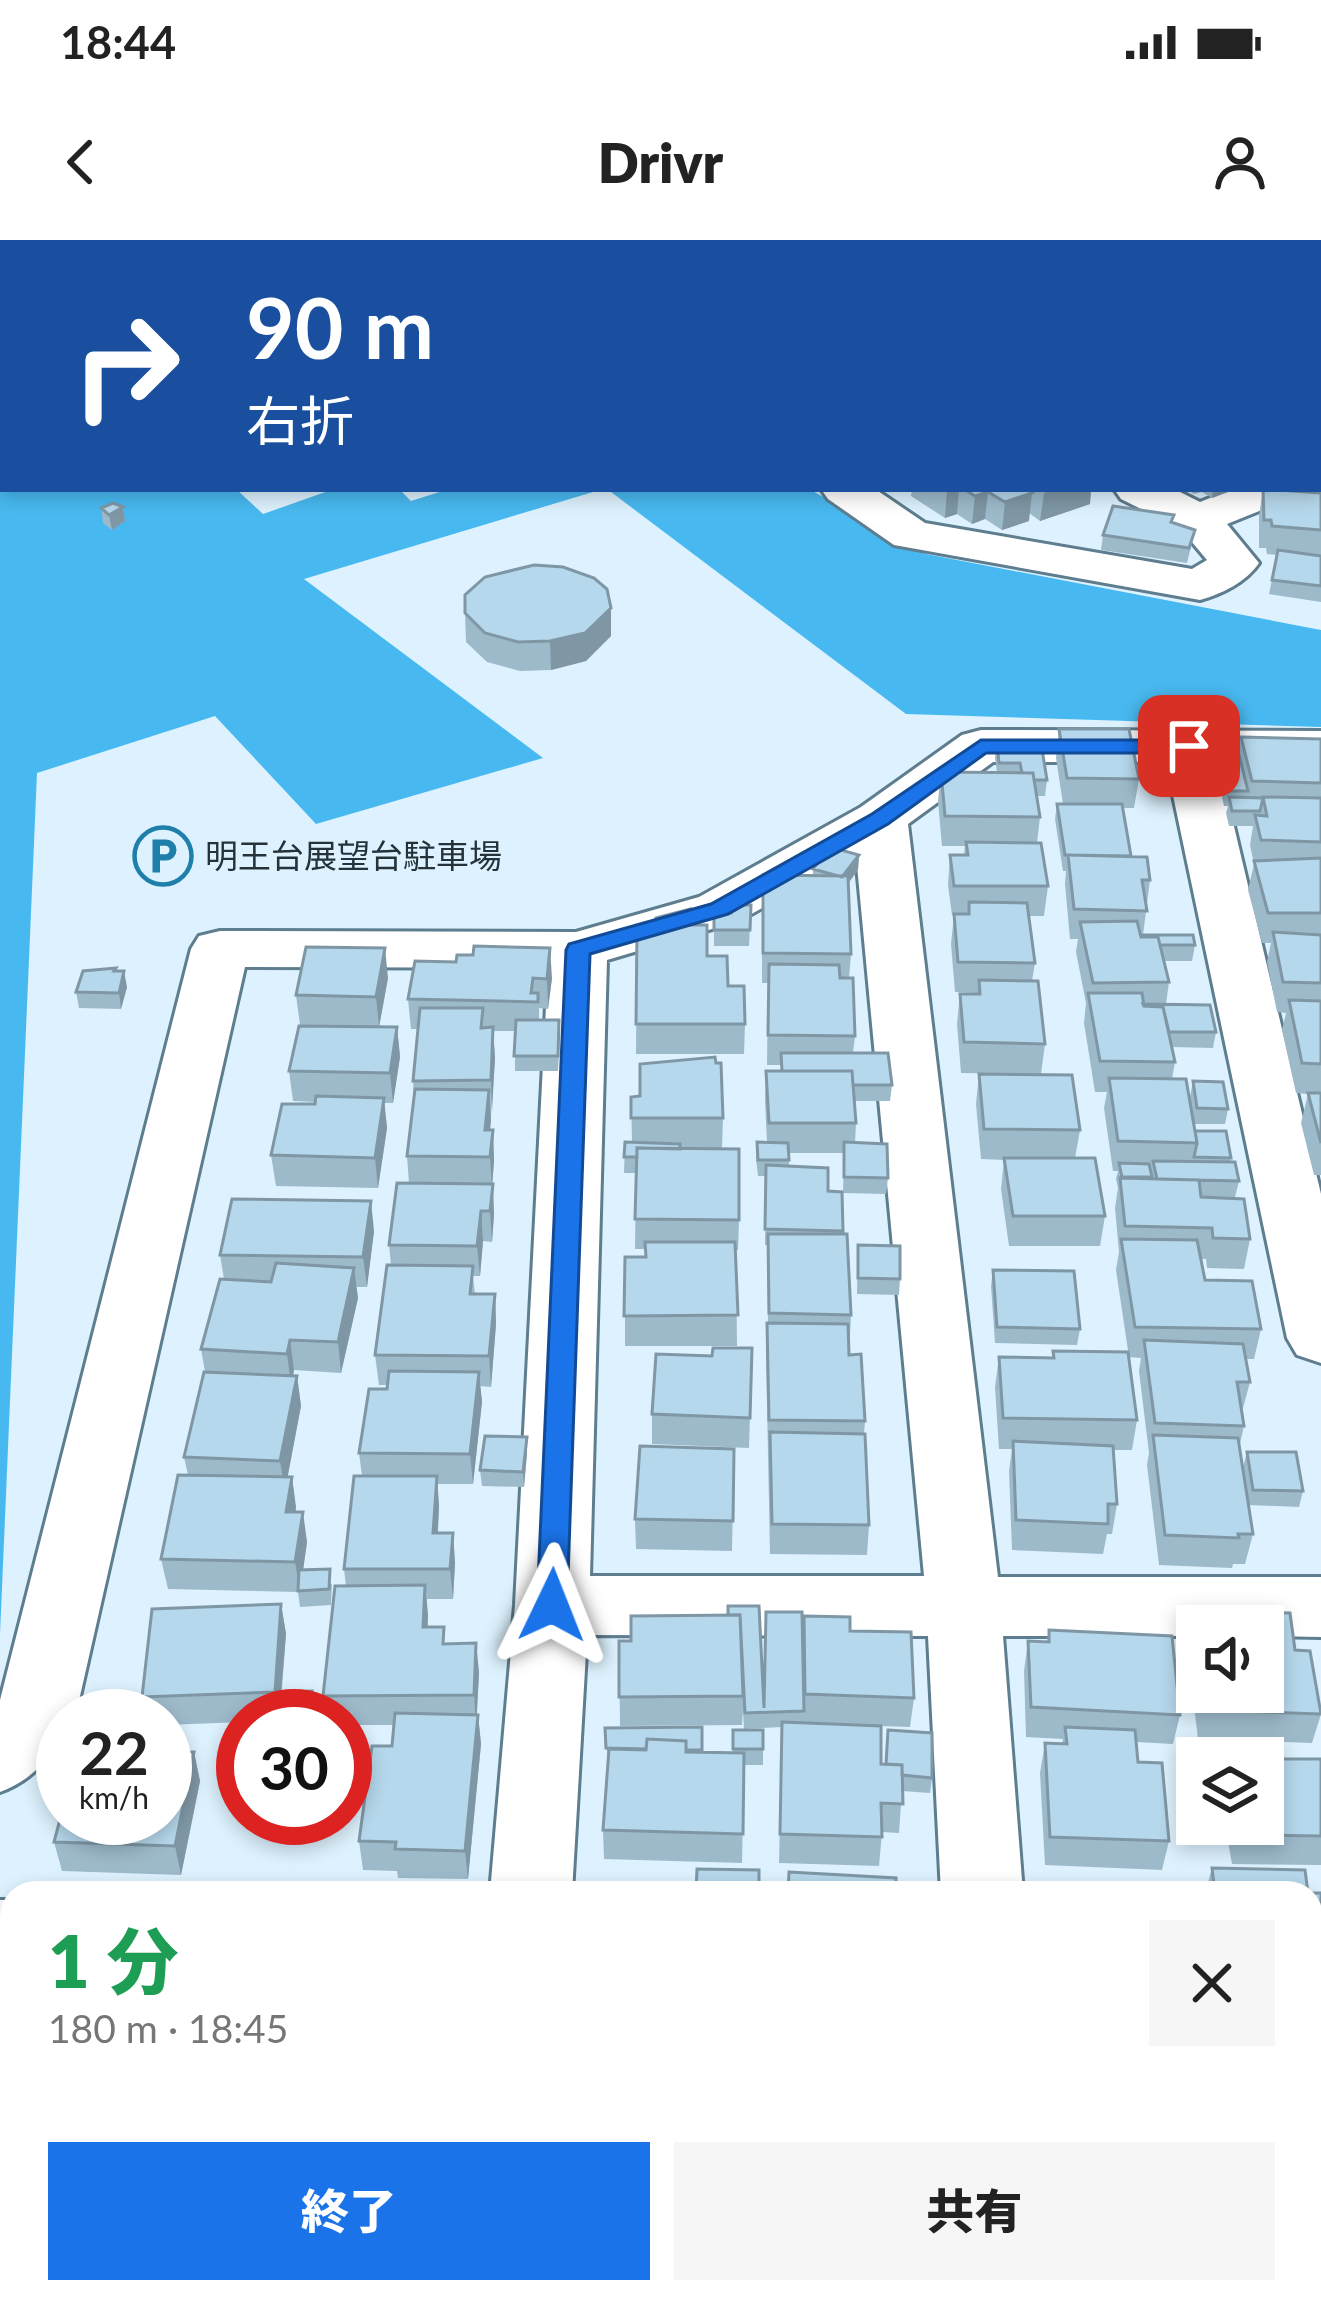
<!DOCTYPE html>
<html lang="ja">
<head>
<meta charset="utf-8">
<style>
  :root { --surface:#fff; --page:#f6f6f6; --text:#222; --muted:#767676; --accent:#1a73e8 }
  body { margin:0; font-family:Lato,"Noto Sans JP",sans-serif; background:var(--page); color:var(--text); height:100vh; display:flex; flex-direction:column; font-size:45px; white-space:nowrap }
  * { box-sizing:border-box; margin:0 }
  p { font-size:39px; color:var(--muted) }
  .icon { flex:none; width:66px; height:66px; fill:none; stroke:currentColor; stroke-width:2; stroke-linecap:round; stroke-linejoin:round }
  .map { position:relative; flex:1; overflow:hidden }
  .sheet { position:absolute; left:0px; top:1641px; width:1323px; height:423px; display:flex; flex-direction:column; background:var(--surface); border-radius:36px 36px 0 0; box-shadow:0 6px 18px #0003 }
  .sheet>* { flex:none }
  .guide { position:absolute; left:0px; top:0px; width:1323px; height:252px; box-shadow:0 6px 18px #0003; background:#1a4fa0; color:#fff; overflow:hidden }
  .tools { position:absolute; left:1176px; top:1365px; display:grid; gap:24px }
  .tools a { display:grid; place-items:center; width:108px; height:108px; border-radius:0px; background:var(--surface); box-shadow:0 6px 18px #0003; font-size:60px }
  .speed { position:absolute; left:36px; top:1449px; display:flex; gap:24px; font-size:60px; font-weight:700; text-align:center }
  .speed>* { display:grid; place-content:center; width:156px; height:156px; border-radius:50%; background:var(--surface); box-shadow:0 6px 18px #0003; line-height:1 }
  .speed small { font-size:30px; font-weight:400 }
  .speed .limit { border:18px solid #d22; background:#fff; color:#111 }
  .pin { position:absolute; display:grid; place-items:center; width:102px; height:102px; color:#fff; margin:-51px; border-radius:24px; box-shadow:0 6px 18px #0006 }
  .me { position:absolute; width:132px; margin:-66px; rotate:2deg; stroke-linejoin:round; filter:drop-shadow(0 0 9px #0008) }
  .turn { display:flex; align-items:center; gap:42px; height:252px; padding:0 48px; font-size:54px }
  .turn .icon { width:156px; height:156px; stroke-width:2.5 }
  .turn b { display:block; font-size:84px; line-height:102px }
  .round { display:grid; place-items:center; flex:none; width:126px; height:126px; border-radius:0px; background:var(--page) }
  .headline { display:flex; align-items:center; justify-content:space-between; height:204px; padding:0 48px }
  h1 { font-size:72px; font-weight:800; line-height:90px; color:#1e9e55 }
  .action { display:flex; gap:24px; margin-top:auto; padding:24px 48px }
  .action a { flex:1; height:138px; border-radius:0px; background:var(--accent); color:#fff; font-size:48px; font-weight:800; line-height:138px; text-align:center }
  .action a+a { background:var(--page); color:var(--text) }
  .status { display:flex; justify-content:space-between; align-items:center; height:84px; padding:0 60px; background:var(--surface); direction:ltr }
  .status svg { height:33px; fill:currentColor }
  header { display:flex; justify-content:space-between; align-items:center; height:156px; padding:0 48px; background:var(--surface); font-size:54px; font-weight:800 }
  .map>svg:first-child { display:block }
  .forest { fill:#48b9f0 }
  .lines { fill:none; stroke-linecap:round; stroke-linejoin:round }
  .minor-casing { stroke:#5e7d8f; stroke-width:6 }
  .minor { fill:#fff; fill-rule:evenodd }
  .wall { fill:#9dbacb; fill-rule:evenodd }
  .shaded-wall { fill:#7f97a5 }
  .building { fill:#b6d8ec; stroke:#7f97a5; stroke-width:3 }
  .route { fill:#1a73e8; stroke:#114b97; stroke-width:3 }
  .labels { text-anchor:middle; stroke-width:9; stroke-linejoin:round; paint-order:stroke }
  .poi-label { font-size:33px; fill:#25323a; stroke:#ddf2fe; text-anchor:start }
</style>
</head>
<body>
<div class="status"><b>18:44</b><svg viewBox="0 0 49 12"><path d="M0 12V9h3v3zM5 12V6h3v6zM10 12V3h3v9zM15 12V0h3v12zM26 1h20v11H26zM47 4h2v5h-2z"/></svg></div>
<header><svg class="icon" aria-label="back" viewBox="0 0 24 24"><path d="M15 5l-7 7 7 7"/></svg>Drivr<svg class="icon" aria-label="person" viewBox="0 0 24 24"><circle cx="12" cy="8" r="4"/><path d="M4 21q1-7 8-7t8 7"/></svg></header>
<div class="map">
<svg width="1321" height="2062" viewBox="0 0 1321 2062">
  <rect width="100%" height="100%" fill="#ddf2fe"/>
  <path class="forest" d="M0,0h213l-210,3v246h233l27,25 71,-25h65l12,12 38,-12h154l-299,90 239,179 -227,66 -101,-108 -178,57 -37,861z
    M607,249h202l117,65 395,76v97l-415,-13z"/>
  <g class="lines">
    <defs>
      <path id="minor" d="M1011,0h43l2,3h-43z
        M1267,0h43l2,3h-43z
        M1320,70h1v26h-1z
        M1320,152h1v27h-1z
        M1320,216h1v28h-1z
        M821,249h54l50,34 267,46 15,-9 -26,-31 -60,-30 -7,-10h60l26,13 32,-13h64l-7,10 -62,25 32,39c-13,19 -37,31 -59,37l-306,-55 -66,-46z
        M981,490l340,1v32h-102l102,431v169l-24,-8 -10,-17 -121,-576h-173l-85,62 90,753h323v60l-58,-1v-10h-66v10h-194l20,257h-82l-13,-257 -341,-1 -15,258h-82l25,-288 33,-637 -303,-1 -167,738 -5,11h-10c0,35 -32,65 -63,76v-92l191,-751 8,-13 21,-5 356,1 123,-35 162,-90 101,-72zM856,615l68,721h-334l17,-616 132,-39z
        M0,1660h12v74h-12z
        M463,2052h92l-1,10h-92z
        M962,2052h92v10h-92z"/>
    </defs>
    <use href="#minor" class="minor-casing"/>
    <use href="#minor" class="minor"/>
  </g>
  <path class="wall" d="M529,0h92l4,3h-91z
    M635,0h68l3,3h-70z
    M787,0h90l2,3h-90z
    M1068,0h81l-3,3h-72z
    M1321,241v121l-52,-8 8,-39 -10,-1 -1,-6h-7v-32l4,-27 55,4z
    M912,249h179l-1,15 -50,17 -11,-8v8l-27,9 -17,-11 -13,5 -15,-10 -12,4 -34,-22z
    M1186,249h50l-24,9 -10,-6 -8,2z
    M123,267l2,14 -13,9 -9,-7 -2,-15z
    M1195,290l-8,33 -86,-13 2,-15z
    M465,373l146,23 -25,25 -35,9 -31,1 -33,-9 -21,-20z
    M1059,489l80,50 -5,29h-11l8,48 19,24 -7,55 52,10 -3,16h-28l5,21 -3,22 50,28 -3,16 -41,-1 3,15 -3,17 23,52 36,27 -1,4 9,19 -4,16h-34l49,42 -6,30 -37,-1 -1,-9h-5l4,21 56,49 -7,30h-8l4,23 -8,30 2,14 -5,22 14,86 -8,30h-12l-1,4 -73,-3 -12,-100 2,-12 -10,-82 2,-13 -12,-1 -13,-87 3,-18 -4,-44 3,-20 -2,-9 2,-8h-5l-9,-63 3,-16h-12l-11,-69 2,-20 -10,-51 2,-13h-8l-5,-55 1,-13h-3l-8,-52 2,-15h6l-7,-46z
    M1241,497l80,2v436h-7l-13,-52 7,-29 -12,-1 -14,-63 4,-17 -9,-1 -10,-50 4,-19h-9l-14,-53 6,-26 -4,-19 3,-19h-24l-3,-13 2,-7h-4l-8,-36 3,-16 19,1z
    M997,502l50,38 -2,16h-8l3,21 -3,26 11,43 -4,30h-16l7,47 -3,18 13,63 -4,30 -80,-1 -4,-49 3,-30 17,-1 -22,-1 -4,-48 3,-29h-2l-4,-30 2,-30h14l1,-9h-23l-4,-45 3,-29h56l-2,-14z
    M859,615l-1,15 -10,13 3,71 -2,24 6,58 -2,17 39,32 -2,16h-36l2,22 -1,20 33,35 -2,16 -43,-1 1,-40h-55v13l39,25 15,40 8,84 -2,40 16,66 -1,12 5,92 -2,30 -97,-1 -4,-200 2,-31 -1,-78h-2l1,-69h-8l-2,-18 1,-16h10l-2,-41 1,-30h15v-6h-14l1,-82h-6v-79l51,-28v-7z
    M751,665l-2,41h-35v-34l17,1z
    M690,669v16l17,31 21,30 17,38 -1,30h-108l1,-124h17z
    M415,721l137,17 -4,31 -9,-1v12l21,16 -2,35h-43v-40h-22l2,27 -5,72h3l1,31 -2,23 2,30 -2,28 -9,-1 -3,35h-7l2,18h20l1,30 -5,63 -11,-1 2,16 -9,82h-36l2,22 -1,27h15l2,30 -2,36h-26l1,28 17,17 31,-1 3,30 -2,42h1l3,29 -13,135 -70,-1 -1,-7 -34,-1 -4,-29 33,-95 2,-21h-49v-9h-19l-3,-20 23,-110 -2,-17 18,-93 -3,-23 28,-68h-8l-4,-30 16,-90 -2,-20 20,-62 -2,-27 7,-61 -1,-14 5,-52h-7l-3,-30z
    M116,731l11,16 -6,22 -42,-1 -3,-16z
    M388,738l-9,49h18l3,30 -7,46h-9l3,25 -9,60 -102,-2 -5,-31 44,-51v-2l-22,-1 -4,-30 11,-46 -4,-30z
    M979,834l101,56 -5,28 30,58 -5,30h-91l-8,-57 3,-29 -23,-1 -5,-55z
    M1193,841l35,28 -3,15h-31l-4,-27z
    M631,857l92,21 -1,30 17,72 -1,30h-2l1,96h-112v-89h20v-8h-10l1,-76h-12l1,-31h7z
    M374,991l-7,56h-11l2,11 -17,75 -47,-3 -1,6h4l4,30 -14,71h5l4,35 11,30 -4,28 29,14 -1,21 -31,2 -2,-15 -130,-3 -7,-30 27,-84 -4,-18 21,-85 -4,-23 23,-70 -4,-24z
    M858,1005l42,34 -1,16 -42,-1z
    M993,1030l87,59 -3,16 -82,-2 -4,-57z
    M752,1108l-3,100 -97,-4v-30l60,-58z
    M1053,1111l84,69 -5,30h-19l4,54 -5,30h-5l-4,20 -91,-4 -3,-79 3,-22h-13l-4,-62 4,-30 53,1z
    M734,1209l-2,102 -96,-2 -1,-30z
    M1247,1212l56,39 -4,16 -50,-2 -6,-38z
    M527,1213l-3,34 -42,-1 -2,-16z
    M281,1364l5,30 -6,82h-37v6l-78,3v-9h-19l-4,-19z
    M1193,1370l102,40 26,64 -9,29 -114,-4 -12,-100zM1197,1386l66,66h-66z
    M1049,1390l131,85 -7,29 -37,-2 2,20 31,79 -7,29 -117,-5 -5,-92 5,-30 17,1 1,-5 -37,-2 -2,-66 4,-30 19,1z
    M850,1391l64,67 -4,29 -29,-1v38h4l3,-34 44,48 -2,15 -28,-2 -3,42 -17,-1 -3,34 -100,-3 3,-136 -38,2 -1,-19 -1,15 -122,1 -1,-85 145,61 39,-65z
    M312,1451l3,15 -1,10h-32l-1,-4z
    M702,1487v25l31,1v-23l30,19v16h-19l-2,98 -138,-4 -1,-29 5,-66 -3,-36z
    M194,1512l6,29 -19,94 -119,-4 -8,-29z
    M1321,1519v106l-89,-1 -7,-40h38z
    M1212,1628l3,25h-10z
    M1215,1653h106v409h-50l-2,-10h42v-399z
    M0,1749h12v127h-12z
    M0,1877l12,1v134l-12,-1z
    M301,2052h117l-1,10h-113z
    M1079,2052h161l2,10h-162z"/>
  <path class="shaded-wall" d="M363,0h21v1l-3,2h-23z
    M555,0h42l-6,3h-38z
    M902,0h27l-10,3h-17z
    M1114,0h35l-3,3h-41z
    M951,249h8l-2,25 -12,4 2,-28z
    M1055,249h36l-1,15 -50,17 4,-28z
    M1213,249h23l-24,9z
    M988,252l-3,27 -13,5 3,-28z
    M1032,253l-3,28 -27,9 3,-28z
    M123,267l2,14 -13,9 -3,-15z
    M611,368v28l-25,25 -35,9 -1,-29z
    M859,615l-1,15 -17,23 1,-16z
    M385,708l3,30 -9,49 -3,-30z
    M550,708l2,30 -4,31 -1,-30z
    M124,731l3,16 -6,22 -2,-16z
    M397,787l3,30 -7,46 -3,-30z
    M493,787l2,31 -3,53 -1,-31z
    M489,850l2,30 -4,40 -2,-30z
    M384,858l3,30 -9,60 -3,-30z
    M493,890l1,31 -2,27 -2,-31z
    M493,944l1,30 -2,28 -2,-31z
    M371,961l3,30 -7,56 -4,-30z
    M481,971l2,30 -3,35 -3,-30z
    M354,1028l4,30 -17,75 -3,-31z
    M495,1054l1,30 -5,63 -2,-31z
    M290,1100l4,30 -3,14 -4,-30z
    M479,1132l3,30 -9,82 -3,-30z
    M297,1136l4,30 -16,85 -5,-30z
    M527,1197v16l-3,34 -1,-15z
    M437,1236l2,30 -3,57 -3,-30z
    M292,1237l4,30 -5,35 -5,-30z
    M303,1272l4,30 -7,50 -5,-30z
    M453,1293l2,30 -2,36 -3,-30z
    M425,1345l3,30 -2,42 -3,-30z
    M281,1364l5,30 -7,82 -4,-24z
    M476,1403l3,30 -3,51 -2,-29z
    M312,1451l3,15 -1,10h-3z
    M478,1475l3,29 -13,135 -3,-28z
    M194,1512l6,29 -19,94 -6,-29z
    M412,2052h6l-1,10h-4z"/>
  <path class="building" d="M299,0h64l-5,3h-49z
    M592,0h29l4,3h-44z
    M652,0h51l3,2 -50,1z
    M715,0h29l-11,3h-13z
    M807,0h70l2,1 -7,2h-60z
    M1198,0h61l6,3h-61z
    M964,249h61l7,4 -27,9 -17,-10 -13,4z
    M1263,249l58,4v37l-49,-4 -1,-6h-7z
    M113,263l10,4 -14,8 -8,-7z
    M1113,266l61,9 -3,7 24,8 -6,18 -86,-13z
    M1278,310l43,6v30l-49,-6z
    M534,325l29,2 31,11 13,11 4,19 -26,25 -35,8 -32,1 -33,-9 -20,-20v-18l20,-18z
    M1059,489h70l10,50 -72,-1z
    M1241,497l80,2v44l-69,-2z
    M997,502l44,1 6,37h-13l-1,-7h-11l-2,-10h-21z
    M1219,514l20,1 9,36h-22z
    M941,532l92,1 7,44 -95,-1z
    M1229,557l34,1 -3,13h-28z
    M1263,557l58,1v44l-60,-2 -6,-25 12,1z
    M1057,564h65l9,52 -66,-1z
    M966,602l75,1 7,43h-94l-4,-31h18z
    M830,607l29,8 -17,22 -29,-8z
    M1068,615l79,2 3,23h-8l5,31 -73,-2z
    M1321,618v55h-53l-14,-52z
    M763,635l85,1 3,78 -88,-1z
    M969,662l58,1 8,60 -77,-1 -4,-48h15z
    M732,665h19l-1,25h-36v-18l17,1z
    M690,669l-3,16h20v31h20l1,30h16l1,38h-109l1,-94h17l2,-12z
    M1137,681l4,16h17l11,45 -76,1 -13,-61z
    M1273,692l48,3v48l-38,-1z
    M1142,695h51l2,10h-35l-2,-8h-16z
    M474,706l76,2 -3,31 -14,-1 -2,15h7v9l-130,-3 7,-38 41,1 1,-7h16z
    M306,707l79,1 -9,49 -80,-2z
    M769,724l70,1 1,13h13l2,58 -87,-1z
    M116,728l-2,3h10l-5,22 -43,-1 7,-21z
    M979,740l59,1 7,63 -81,-2 -4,-48h20z
    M1088,753h54l2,13 19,1 12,55 -75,-1z
    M1289,760l32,1v63l-19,-1z
    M1143,764l67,1 6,27h-47l-6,-25 -19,-1z
    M420,768h63l-2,20 12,-1 -2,53 -78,1z
    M516,780h43l-1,36h-44z
    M299,786l98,1 -7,46 -101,-2z
    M781,813h107l4,32h-39l-1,-14h-70z
    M715,817l1,6h5l2,55h-92v-21l9,-1v-32z
    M766,831h86l4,52h-87z
    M979,834l93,1 8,55 -96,-1z
    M1109,838l77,1 11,64 -79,-2z
    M1193,841l30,1 5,27 -31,-1z
    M415,849l74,1 -4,40h8l-3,27 -83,-1z
    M1308,853h13v50z
    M316,856l68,2 -9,60 -104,-3 11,-51h33z
    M1195,891h31l5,27 -37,-1 3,-14z
    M625,902l55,2v5l-43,-1v9h-13z
    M757,902l31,1 1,17h-31z
    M844,902l43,2 1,34 -44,-1z
    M637,908l102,1v71l-104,-1z
    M1004,918h91l10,58h-92z
    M1153,921l82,1 4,19 -82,-2z
    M1119,923l30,1 3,13h-30z
    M766,925l62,3v23l14,1 1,39 -78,-2z
    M1120,938l79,2 2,17 43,2 6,40 -37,-1 -1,-10 -87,-2z
    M397,943l96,1 -3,27h-9l-4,35 -88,-1z
    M232,959l139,2 -8,56 -143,-2z
    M768,994h79l4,81 -82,-2z
    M1121,999l76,1 8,40 47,1 9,48 -126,-2z
    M645,1002h90l3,73 -114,1 1,-59h21z
    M858,1005l42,1v33l-42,-1z
    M276,1023l78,5 -16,74 -48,-2 -3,14 -86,-5 19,-70 51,3z
    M387,1025l86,1 -3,28h25l-6,62 -114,-1z
    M993,1030l81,1 6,58 -83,-2z
    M767,1083l81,1 1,31 12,-1 4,67 -96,-1z
    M1144,1100l99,4 7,38h-13l7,44 -89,-3z
    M713,1108h39l-2,70 -98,-4 4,-60 56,2z
    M1053,1111l75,1 9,68 -134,-2 -4,-61 55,1z
    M389,1131l90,1 -9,82 -111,-1 10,-64h18z
    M204,1132l93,4 -17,85 -96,-4z
    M770,1192l95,2 4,91 -97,-1z
    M1153,1195l85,3 15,96h-15l1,4 -74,-3z
    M485,1196l42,1 -4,35 -43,-2z
    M1013,1201l100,5 4,58h-9v20l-92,-4z
    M640,1206l94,3 -1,72 -98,-2z
    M1247,1212h49l7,39 -50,-1z
    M178,1235l114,2 -6,35h17l-8,50 -134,-3z
    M354,1236h83l-4,57h20l-3,36h-106z
    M330,1329l-1,20 -31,2 1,-21z
    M425,1345l-2,42h21l-1,17 33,-1 -2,52 -151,1 12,-110z
    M281,1364l-6,88 -133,5 10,-88z
    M728,1366h31l5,102 2,-96h36l2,99 -59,2 -5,-98h-12z
    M1193,1370l97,3 5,37 15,1 11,63 -116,-4 -2,-18h60v-66h-66v17z
    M740,1375l3,81 -124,1v-56h12v-25z
    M804,1376l46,1v14l61,1 3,66 -109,-4z
    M1049,1390l123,6 8,79 -149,-8 -3,-66 21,1z
    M312,1451l-2,21h-29l2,-20z
    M395,1473l83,2 -13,136 -70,-2 1,-7 -37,-1 13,-95h20z
    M782,1482l99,4v38l21,1 1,39 -22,-1 1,34 -102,-3z
    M702,1487v23h-16v-9l-39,-2 -1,10 -40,-1 -1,-20z
    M1065,1487l70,3 3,32 24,1 7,78 -119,-4 -5,-94 22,1z
    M733,1490h30v19h-30z
    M888,1490l44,3v45l-30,-3v-10l-16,-1z
    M647,1499l39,2v11l58,1 -1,81 -140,-4 6,-81 37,1z
    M165,1512h29l-19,94 -121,-4 9,-34v10h102z
    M1263,1519h58v77l-81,-1 -2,-11h25z
    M1212,1628l93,2 3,23h13v95h-10v-95h-96z
    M697,1629l62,1v23l-63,-1z
    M789,1632l107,6v15h-108z
    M601,1649l135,4h-135z
    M1179,1650l1,3 -99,-1z
    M0,1749h12v99h-12z
    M1311,1768l10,1v134l-10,-1z
    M0,1877l12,1v108l-12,-1z
    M1321,1929v29h-10v-28z
    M1311,1958h10v104h-36l-2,-10h28z
    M583,2052h142v10h-142z
    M783,2052h123v10h-123z
    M1089,2052h151l2,10h-152z"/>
  <path class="route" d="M981,500h208l11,6 -11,7h-203l-98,71 -160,90 -138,40 -23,651 -4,8h-22l-4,-8 29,-655 3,-6 142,-40 161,-90z"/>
  <defs>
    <symbol id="parking-ring" viewBox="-11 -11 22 22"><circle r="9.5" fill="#ddf2fe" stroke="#1d7faa" stroke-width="1.5"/><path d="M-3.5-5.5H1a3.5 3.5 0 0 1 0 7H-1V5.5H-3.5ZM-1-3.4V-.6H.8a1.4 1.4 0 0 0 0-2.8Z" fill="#1d7faa"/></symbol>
  </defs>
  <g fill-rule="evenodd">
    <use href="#parking-ring" x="130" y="583" width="66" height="66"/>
  </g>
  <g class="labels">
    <g class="poi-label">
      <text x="205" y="628">明王台展望台駐車場</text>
    </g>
  </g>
</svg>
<div class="tools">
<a><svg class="icon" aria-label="sound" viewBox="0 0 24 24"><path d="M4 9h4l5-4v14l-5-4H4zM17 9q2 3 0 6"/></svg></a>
<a><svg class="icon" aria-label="layers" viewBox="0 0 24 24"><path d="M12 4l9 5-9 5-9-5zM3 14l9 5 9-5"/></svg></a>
</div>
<div class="speed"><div>22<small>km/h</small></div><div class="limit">30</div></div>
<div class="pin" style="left:1189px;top:506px;background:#d93025"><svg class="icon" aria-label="arrive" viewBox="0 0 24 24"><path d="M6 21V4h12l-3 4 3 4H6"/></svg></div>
<svg class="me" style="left:552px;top:1365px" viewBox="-20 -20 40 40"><path d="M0-17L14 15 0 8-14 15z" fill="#1a73e8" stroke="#fff" stroke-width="4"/></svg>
<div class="guide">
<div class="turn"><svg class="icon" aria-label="right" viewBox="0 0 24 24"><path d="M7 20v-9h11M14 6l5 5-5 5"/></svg><div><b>90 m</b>右折</div></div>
</div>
<section class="sheet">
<div class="headline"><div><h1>1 分</h1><p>180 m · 18:45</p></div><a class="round"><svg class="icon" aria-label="close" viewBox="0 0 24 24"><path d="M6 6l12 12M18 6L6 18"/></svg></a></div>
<div class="action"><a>終了</a><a>共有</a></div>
</section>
</div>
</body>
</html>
